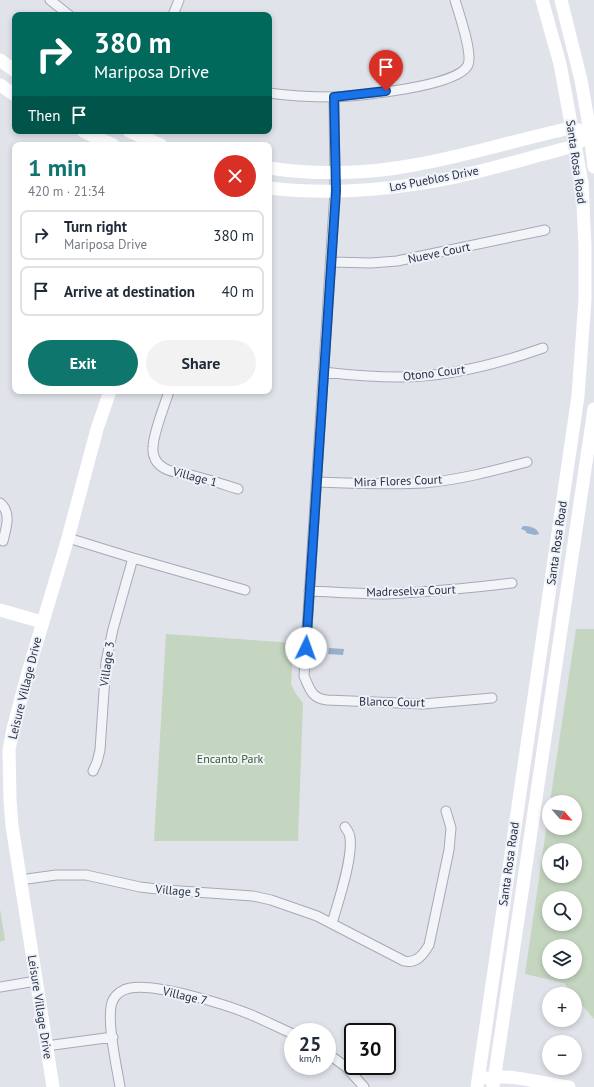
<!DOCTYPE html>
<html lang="en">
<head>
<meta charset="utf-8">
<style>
  :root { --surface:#fff; --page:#f2f2f3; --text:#1f2937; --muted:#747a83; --line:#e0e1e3; --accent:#0f766e }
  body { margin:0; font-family:"PT Sans",sans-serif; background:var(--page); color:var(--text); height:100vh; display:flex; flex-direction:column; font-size:15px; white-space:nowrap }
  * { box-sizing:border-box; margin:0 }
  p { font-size:13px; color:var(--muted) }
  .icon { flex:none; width:22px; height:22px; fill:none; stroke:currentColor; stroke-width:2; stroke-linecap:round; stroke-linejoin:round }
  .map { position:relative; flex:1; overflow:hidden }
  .details { position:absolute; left:12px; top:142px; width:260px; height:252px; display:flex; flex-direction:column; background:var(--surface); border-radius:8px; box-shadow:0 2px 6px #0003 }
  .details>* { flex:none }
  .guide { position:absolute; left:12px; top:12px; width:260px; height:122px; border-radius:8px; box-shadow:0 2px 6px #0003; background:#00695c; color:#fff; overflow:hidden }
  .needle { width:26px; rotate:118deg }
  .tools { position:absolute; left:542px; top:795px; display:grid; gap:8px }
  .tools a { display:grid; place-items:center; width:40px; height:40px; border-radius:50%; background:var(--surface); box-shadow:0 2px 6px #0003; font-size:20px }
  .speed { position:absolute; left:284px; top:1023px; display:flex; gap:8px; font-size:20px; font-weight:700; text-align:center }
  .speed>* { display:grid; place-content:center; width:52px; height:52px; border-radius:50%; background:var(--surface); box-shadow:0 2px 6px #0003; line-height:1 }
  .speed small { font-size:10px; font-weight:400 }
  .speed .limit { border:2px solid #111; border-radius:6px; background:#fff; color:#111 }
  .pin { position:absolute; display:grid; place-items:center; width:34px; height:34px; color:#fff; margin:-41px -17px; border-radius:50% 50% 50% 0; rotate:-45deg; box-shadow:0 0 4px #0007 }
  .pin .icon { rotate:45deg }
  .me { position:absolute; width:44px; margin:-22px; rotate:3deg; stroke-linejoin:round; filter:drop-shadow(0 0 3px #0008) }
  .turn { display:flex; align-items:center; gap:14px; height:84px; padding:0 16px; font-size:18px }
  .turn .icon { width:52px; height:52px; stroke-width:2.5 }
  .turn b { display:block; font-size:28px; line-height:34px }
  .then { display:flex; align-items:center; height:38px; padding:0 16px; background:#0003; gap:8px; font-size:15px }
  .round { display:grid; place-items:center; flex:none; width:42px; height:42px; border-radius:21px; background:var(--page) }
  .headline { display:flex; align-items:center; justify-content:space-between; height:68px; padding:0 16px }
  h1 { font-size:24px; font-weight:600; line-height:30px; color:var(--accent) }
  .action { display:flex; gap:8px; margin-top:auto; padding:8px 16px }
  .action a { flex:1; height:46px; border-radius:24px; background:var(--accent); color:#fff; font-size:16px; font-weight:600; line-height:46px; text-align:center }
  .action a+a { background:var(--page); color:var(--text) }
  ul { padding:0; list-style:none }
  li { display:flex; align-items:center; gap:12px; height:50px; margin:0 8px 6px; padding:0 8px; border:2px solid var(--line); border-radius:8px }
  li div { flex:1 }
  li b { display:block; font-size:15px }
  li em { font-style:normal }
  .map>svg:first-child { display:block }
  .green { fill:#c4d5c0; fill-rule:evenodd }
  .water { fill:#96b0ce }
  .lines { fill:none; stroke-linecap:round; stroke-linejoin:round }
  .street-casing { stroke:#a4aab5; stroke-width:11 }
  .street { stroke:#f3f4f8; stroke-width:9 }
  .secondary { stroke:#fff; stroke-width:13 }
  .route-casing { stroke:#114b97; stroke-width:10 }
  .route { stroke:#1a73e8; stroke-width:7 }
  .labels { text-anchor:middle; stroke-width:4; stroke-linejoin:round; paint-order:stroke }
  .street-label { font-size:12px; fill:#263044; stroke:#eff2f8 }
  .park-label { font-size:12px; fill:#396132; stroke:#eff2f8 }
</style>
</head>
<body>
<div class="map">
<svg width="594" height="1087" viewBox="0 0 594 1087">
  <rect width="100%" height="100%" fill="#e0e3ea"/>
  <path class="green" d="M576,629h18v390l-19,-22v-3h-2l-9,-11 -39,-9 24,-164v18h26v-26h-25zM549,850h26v26h-26zM549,898h26v26h-26zM549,946h26v26h-26z
    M166,634l128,9 -3,41 5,10 7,9 -5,138h-144z
    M0,909l5,31 -5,2z"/>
  <path class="water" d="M523,526c6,0 14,1 16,8l-4,1 -9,-2v-2l-5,-2z
    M329,648l15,1 -1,6 -15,-1z"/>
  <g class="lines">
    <defs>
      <path id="street" d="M50,0l19,15
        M173,15l6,-15
        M269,93c21,3 43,4 64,4 24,-1 125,-10 135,-32 5,-12 -9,-51 -13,-65
        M334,97l1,94 -31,485c6,13 7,22 23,24l96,4 69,-6
        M331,262l40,1 26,-2 148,-31
        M323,372c26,3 51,5 77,5 48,0 98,-13 143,-29
        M169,391c-5,17 -15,39 -16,56 -1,8 3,17 11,21 8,5 18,5 27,7 16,4 31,9 47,14
        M316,482c36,1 72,3 108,1 35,-3 69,-12 103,-21
        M0,503c12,10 6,25 3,38
        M68,538l65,20 112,32
        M309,591c26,1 52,3 77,3 43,-2 84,-6 126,-11
        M93,771l4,-9 3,-12 6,-88 7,-33 20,-71
        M20,880l36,-5h30l54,12 26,3 87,6 18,4 46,16 87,45c12,3 19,-6 25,-16l20,-95 2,-22 -5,-17
        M332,923c6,-20 21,-65 18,-85 0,-4 -2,-7 -5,-11
        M0,987l36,-6
        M46,1046l67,-9
        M327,1053l19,14 18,20
        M120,1087c-3,-19 -15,-71 -7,-87 3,-6 10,-11 17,-12 27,-5 98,17 124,28 13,6 26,12 39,18"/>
    </defs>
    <use href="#street" class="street-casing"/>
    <use href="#street" class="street"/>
    <path class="secondary" d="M561,0l20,80 9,52 4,35
      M0,60l15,11
      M0,85l15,10
      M83,131l30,14
      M129,131l32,14
      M269,168c46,7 99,6 145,-3 53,-9 105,-26 157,-37l8,2
      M269,188c61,7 123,2 182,-10 42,-9 83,-22 124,-32l15,-14
      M0,610l42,12
      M487,1078c18,-5 61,6 82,9
      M53,1087l-41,-261 -2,-26 -1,-50 4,-21 15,-57 40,-134 29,-109 13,-38
      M477,1087l101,-691 7,-97v-52l-3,-64 -22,-119 -18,-64
      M493,1087l101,-678"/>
  </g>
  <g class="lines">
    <defs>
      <path id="route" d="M306,648l30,-457 -2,-94 52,-6"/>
    </defs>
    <use href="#route" class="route-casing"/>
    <use href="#route" class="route"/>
  </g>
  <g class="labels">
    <g class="street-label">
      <text transform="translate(576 162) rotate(82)" y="4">Santa Rosa Road</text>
      <text transform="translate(434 179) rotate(-11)" y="4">Los Pueblos Drive</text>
      <text transform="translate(439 253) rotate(-12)" y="4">Nueve Court</text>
      <text transform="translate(434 373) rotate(-7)" y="4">Otono Court</text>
      <text transform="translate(195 477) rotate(15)" y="4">Village 1</text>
      <text transform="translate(398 481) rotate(-2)" y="4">Mira Flores Court</text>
      <text transform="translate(557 543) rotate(-82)" y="4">Santa Rosa Road</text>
      <text transform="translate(411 591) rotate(-2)" y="4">Madreselva Court</text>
      <text transform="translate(107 664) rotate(-82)" y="4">Village 3</text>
      <text transform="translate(25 688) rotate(-76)" y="4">Leisure Village Drive</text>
      <text transform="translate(392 702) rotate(1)" y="4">Blanco Court</text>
      <text transform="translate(509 864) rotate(-82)" y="4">Santa Rosa Road</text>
      <text transform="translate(178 891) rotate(5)" y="4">Village 5</text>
      <text transform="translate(185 996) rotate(13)" y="4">Village 7</text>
      <text transform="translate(40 1007) rotate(81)" y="4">Leisure Village Drive</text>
    </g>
    <g class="park-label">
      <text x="230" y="763">Encanto Park</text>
    </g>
  </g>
</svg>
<div class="tools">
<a><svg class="needle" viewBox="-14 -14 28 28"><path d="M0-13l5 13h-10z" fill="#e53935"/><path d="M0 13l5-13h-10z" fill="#747a83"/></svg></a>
<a><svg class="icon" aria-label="sound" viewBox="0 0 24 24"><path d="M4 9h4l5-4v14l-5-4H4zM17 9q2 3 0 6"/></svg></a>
<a><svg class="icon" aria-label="search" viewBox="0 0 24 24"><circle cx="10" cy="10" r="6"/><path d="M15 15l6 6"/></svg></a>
<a><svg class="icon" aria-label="layers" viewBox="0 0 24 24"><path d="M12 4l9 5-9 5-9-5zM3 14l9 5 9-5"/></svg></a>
<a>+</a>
<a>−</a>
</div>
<div class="speed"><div>25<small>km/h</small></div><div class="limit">30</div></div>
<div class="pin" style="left:386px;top:91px;background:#d93025"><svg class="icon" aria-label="arrive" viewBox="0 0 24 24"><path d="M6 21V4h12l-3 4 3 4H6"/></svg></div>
<svg class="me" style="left:306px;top:648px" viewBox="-20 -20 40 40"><circle r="19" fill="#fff"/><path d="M0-13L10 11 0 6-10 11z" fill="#1a73e8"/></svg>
<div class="guide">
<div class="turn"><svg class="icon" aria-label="right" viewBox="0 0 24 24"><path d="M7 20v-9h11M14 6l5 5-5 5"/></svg><div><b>380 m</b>Mariposa Drive</div></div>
<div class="then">Then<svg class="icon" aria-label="arrive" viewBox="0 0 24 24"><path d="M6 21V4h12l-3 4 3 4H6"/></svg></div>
</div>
<section class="details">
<div class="headline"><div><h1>1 min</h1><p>420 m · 21:34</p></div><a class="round" style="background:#d93025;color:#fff"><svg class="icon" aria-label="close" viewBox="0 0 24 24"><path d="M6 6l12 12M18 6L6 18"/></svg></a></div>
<ul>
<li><svg class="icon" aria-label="right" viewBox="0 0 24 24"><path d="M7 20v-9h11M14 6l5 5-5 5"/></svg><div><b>Turn right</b><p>Mariposa Drive</p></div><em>380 m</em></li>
<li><svg class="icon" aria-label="arrive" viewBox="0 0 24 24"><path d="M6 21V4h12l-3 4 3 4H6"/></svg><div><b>Arrive at destination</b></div><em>40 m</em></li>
</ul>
<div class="action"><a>Exit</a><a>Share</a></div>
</section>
</div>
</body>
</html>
